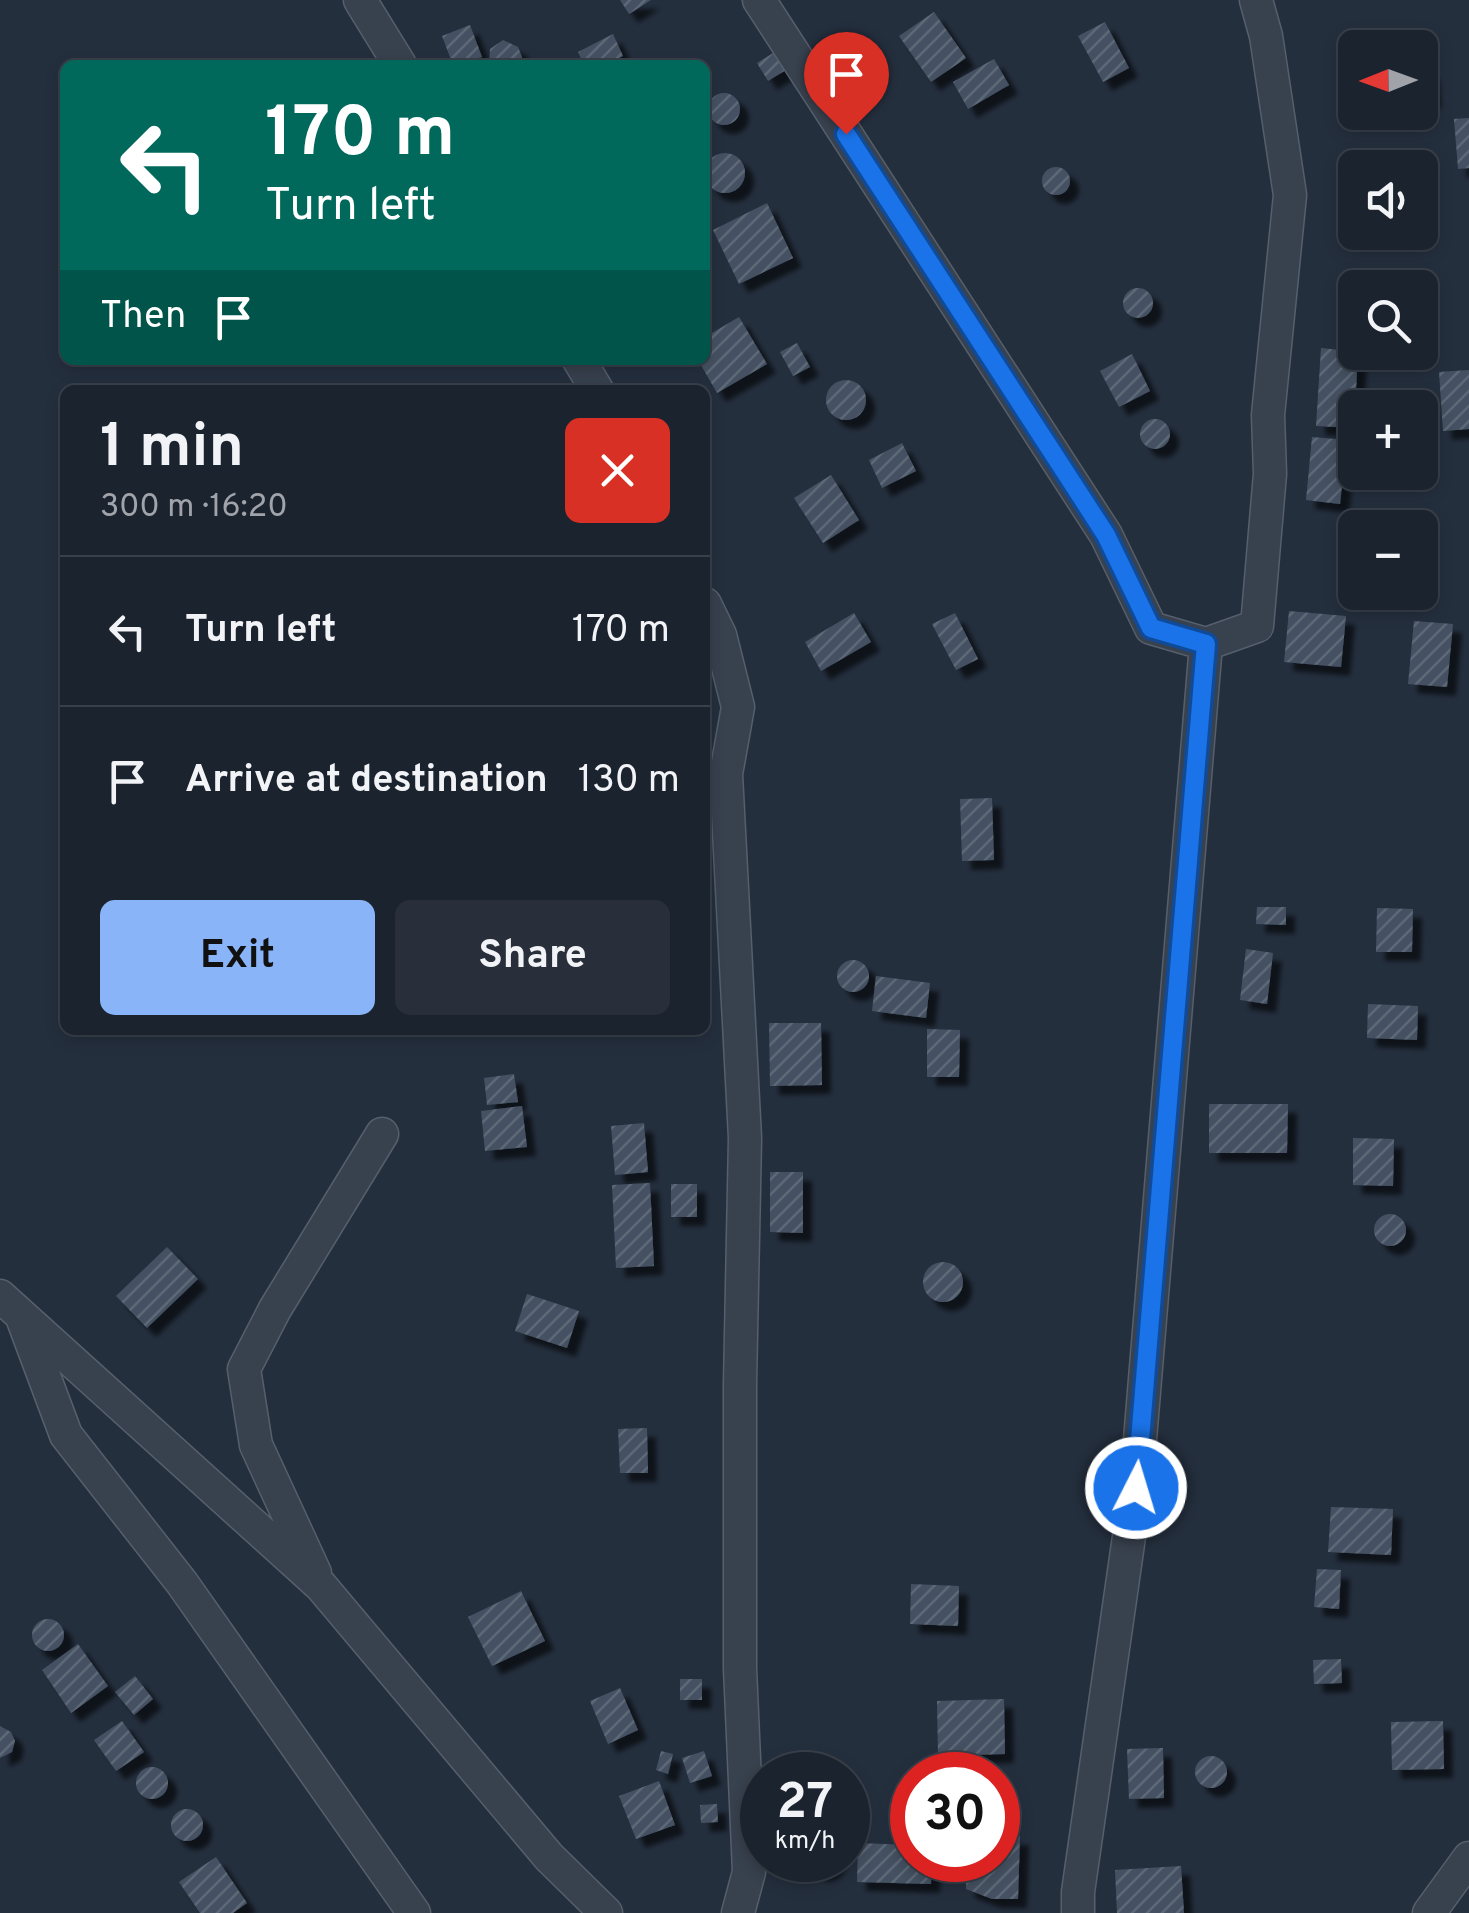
<!DOCTYPE html>
<html lang="en">
<head>
<meta charset="utf-8">
<style>
  :root { --surface:#1b232e; --page:#282f3a; --text:#f1f3f6; --muted:#a0a4aa; --line:#39404a; --accent:#8ab4f8 }
  body { margin:0; font-family:Overpass,sans-serif; background:var(--page); color:var(--text); height:100vh; display:flex; flex-direction:column; font-size:38px; white-space:nowrap }
  * { box-sizing:border-box; margin:0 }
  p { font-size:32px; color:var(--muted) }
  .icon { flex:none; width:55px; height:55px; fill:none; stroke:currentColor; stroke-width:2; stroke-linecap:round; stroke-linejoin:round }
  .map { position:relative; flex:1; overflow:hidden }
  .sheet { position:absolute; left:60px; top:385px; width:650px; height:650px; display:flex; flex-direction:column; background:var(--surface); border-radius:15px; box-shadow:0 5px 15px #0003,0 0 0 2px var(--line) }
  .sheet>* { flex:none }
  .top-card { position:absolute; left:60px; top:60px; width:650px; height:305px; border-radius:15px; box-shadow:0 5px 15px #0003,0 0 0 2px var(--line); background:#00695c; color:#fff; overflow:hidden }
  .needle { width:65px; rotate:269deg }
  .tools { position:absolute; left:1338px; top:30px; display:grid; gap:20px }
  .tools a { display:grid; place-items:center; width:100px; height:100px; border-radius:15px; background:var(--surface); box-shadow:0 5px 15px #0003,0 0 0 2px var(--line); font-size:50px }
  .speed { position:absolute; left:740px; top:1752px; display:flex; gap:20px; font-size:50px; font-weight:700; text-align:center }
  .speed>* { display:grid; place-content:center; width:130px; height:130px; border-radius:50%; background:var(--surface); box-shadow:0 5px 15px #0003,0 0 0 2px var(--line); line-height:1 }
  .speed small { font-size:25px; font-weight:400 }
  .speed .limit { border:15px solid #d22; background:#fff; color:#111 }
  .pin { position:absolute; display:grid; place-items:center; width:85px; height:85px; color:#fff; margin:-102px -42px; border-radius:50% 50% 50% 0; rotate:-45deg; box-shadow:0 0 10px #0007 }
  .pin .icon { rotate:45deg }
  .me { position:absolute; width:110px; margin:-55px; rotate:5deg; stroke-linejoin:round; filter:drop-shadow(0 0 8px #0008) }
  .turn { display:flex; align-items:center; gap:35px; height:210px; padding:0 40px; font-size:45px }
  .turn .icon { width:130px; height:130px; stroke-width:2.5 }
  .turn b { display:block; font-size:70px; line-height:85px }
  .then { display:flex; align-items:center; height:95px; padding:0 40px; background:#0003; gap:20px; font-size:38px }
  .round { display:grid; place-items:center; flex:none; width:105px; height:105px; border-radius:15px; background:var(--page) }
  .headline { display:flex; align-items:center; justify-content:space-between; height:170px; padding:0 40px }
  h1 { font-size:60px; font-weight:700; line-height:75px }
  .primary-button { display:flex; gap:20px; margin-top:auto; padding:20px 40px }
  .primary-button a { flex:1; height:115px; border-radius:15px; background:var(--accent); color:#111; font-size:40px; font-weight:700; line-height:115px; text-align:center }
  .primary-button a+a { background:var(--page); color:var(--text) }
  ul { padding:0; list-style:none }
  li { display:flex; align-items:center; gap:30px; height:150px; padding:0 40px; border-top:2px solid var(--line) }
  li div { flex:1 }
  li b { display:block; font-size:38px }
  li em { font-style:normal }
  .map>svg:first-child { display:block }
  .building { fill:url(#building-hatch); filter:url(#shadow) }
  .lines { fill:none; stroke-linecap:round; stroke-linejoin:round }
  .minor-casing { stroke:#565f6c; stroke-width:35 }
  .minor { stroke:#38414e; stroke-width:32 }
  .route-casing { stroke:#114b97; stroke-width:25 }
  .route { stroke:#1a73e8; stroke-width:18 }
</style>
</head>
<body>
<div class="map">
<svg width="1469" height="1913" viewBox="0 0 1469 1913">
  <defs>
    <pattern id="building-hatch" width="6" height="6" patternUnits="userSpaceOnUse" patternTransform="scale(2.5)"><rect width="6" height="6" fill="#455162"/><path d="M-1 1l2-2M0 6l6-6M5 7l2-2" fill="none" stroke="#5d6877"/></pattern>
    <filter id="shadow"><feDropShadow dx="9" dy="9" stdDeviation="2.5" flood-color="#0009"/></filter>
  </defs>
  <rect width="100%" height="100%" fill="#242f3e"/>
  <path class="building" d="M620,0h31l-22,14z
    M934,12l32,46 -35,24 -32,-46z
    M1105,22l24,46 -26,14 -25,-46z
    M470,25l12,32 -29,8 -11,-29z
    M613,34l10,22 -18,9h-21l-6,-13z
    M503,40l15,7 4,10 -2,8h-31l1,-16z
    M778,50l11,18 -21,13 -11,-18z
    M994,59l15,26 -41,24 -15,-27z
    M1430,71l2,28 -12,1v-28z
    M708 109a16 16 0 1 1 32 0a16 16 0 1 1-32 0Z
    M1469,118v50l-11,1 -4,-50z
    M705 173a20 20 0 1 1 40 0a20 20 0 1 1-40 0Z
    M1042 181a14 14 0 1 1 28 0a14 14 0 1 1-28 0Z
    M767,203l26,55 -54,26 -26,-54z
    M1123 303a15 15 0 1 1 30 0a15 15 0 1 1-30 0Z
    M739,317l28,47 -50,29 -19,-33h7v-23z
    M797,343l13,24 -17,9 -13,-24z
    M1321,348l37,4 -4,76 -38,-2z
    M1132,354l18,37 -31,16 -19,-36z
    M1469,370v59l-26,2 -4,-59z
    M826 400a20 20 0 1 1 40 0a20 20 0 1 1-40 0Z
    M1140 434a15 15 0 1 1 30 0a15 15 0 1 1-30 0Z
    M1312,437l35,3 -7,64 -34,-4z
    M902,443l14,28 -34,17 -13,-28z
    M831,475l28,45 -36,23 -29,-45z
    M1289,611l57,5 -5,51 -57,-5z
    M854,613l17,29 -50,29 -16,-29z
    M955,613l23,46 -22,11 -24,-46z
    M1414,621l39,3 -6,63 -39,-3z
    M992,798l2,62 -32,1 -2,-62z
    M1257,907h29v18l-30,-1z
    M1377,908l36,1 -1,43h-36z
    M1246,949l27,4 -6,51 -27,-4z
    M837 976a16 16 0 1 1 32 0a16 16 0 1 1-32 0Z
    M876,976l54,7 -4,35 -54,-7z
    M1368,1004l50,2 -1,34 -50,-2z
    M769,1023h52l1,62 -52,1z
    M927,1029l33,1 -1,47h-32z
    M514,1074l4,28 -31,3 -3,-27z
    M1209,1104h79l-1,49h-78z
    M522,1106l5,41 -42,4 -4,-40z
    M644,1123l4,49 -33,3 -4,-49z
    M1353,1138l41,1 -1,47 -40,-1z
    M770,1172h33v61l-33,-1z
    M650,1183l4,83 -38,2 -4,-83z
    M671,1184h26v33h-26z
    M1374 1230a16 16 0 1 1 32 0a16 16 0 1 1-32 0Z
    M167,1247l31,32 -51,49 -31,-32z
    M923 1282a20 20 0 1 1 40 0a20 20 0 1 1-40 0Z
    M527,1294l52,17 -12,37 -52,-17z
    M647,1428l1,45h-28l-2,-44z
    M1331,1507l62,2 -2,46 -63,-3z
    M1317,1569l24,1 -2,39 -25,-2z
    M911,1584l48,2 -1,40 -48,-2z
    M521,1591l24,50 -53,25 -24,-49z
    M32 1635a16 16 0 1 1 32 0a16 16 0 1 1-32 0Z
    M78,1644l30,42 -37,27 -29,-43z
    M1341,1659l1,24 -28,1 -1,-24z
    M135,1676l18,23 -19,16 -19,-23z
    M680,1679h22v21h-22z
    M620,1688l18,42 -30,14 -18,-43z
    M1004,1699l1,55 -67,2 -1,-55z
    M122,1721l22,31 -28,19 -22,-31z
    M1443,1721l1,48 -52,1 -1,-48z
    M0,1726l11,6 4,9 -3,11 -12,6z
    M1163,1748l1,50 -35,1 -2,-50z
    M661,1751l12,3 -5,20 -12,-4z
    M704,1751l8,25 -22,7 -8,-25z
    M1195 1772a16 16 0 1 1 32 0a16 16 0 1 1-32 0Z
    M136 1783a16 16 0 1 1 32 0a16 16 0 1 1-32 0Z
    M659,1781l16,44 -39,14 -17,-43z
    M717,1804l1,18 -17,1 -1,-18z
    M171 1825a16 16 0 1 1 32 0a16 16 0 1 1-32 0Z
    M998,1836h22l-2,63h-26l-26,-10v-23l-7,-6h39z
    M858,1843l54,2v15h20l-1,24 -74,-2z
    M216,1857l31,46 -14,10h-33l-21,-31z
    M806,1860h31l-6,9 -10,4 -10,-5z
    M1181,1866l3,47h-67l-2,-43z"/>
  <g class="lines">
    <defs>
      <path id="minor" d="M360,0l40,65
        M759,0l347,535 45,93 55,16
        M579,360l18,30
        M705,604l15,31 18,72 -12,67 19,364 -5,246v284l9,204 -11,41
        M0,1296l321,290 228,271 57,56
        M23,1320l43,115 116,148 232,330
        M315,1573l-59,-128 -12,-76 31,-60 107,-175
        M1078,1913v-21l58,-404 70,-844 51,-18 13,-152 -2,-59 22,-220 -24,-159 -10,-36
        M1429,1913l40,-55"/>
    </defs>
    <use href="#minor" class="minor-casing"/>
    <use href="#minor" class="minor"/>
  </g>
  <g class="lines">
    <defs>
      <path id="route" d="M846,134l260,401 45,93 55,16 -70,844"/>
    </defs>
    <use href="#route" class="route-casing"/>
    <use href="#route" class="route"/>
  </g>
</svg>
<div class="tools">
<a><svg class="needle" viewBox="-14 -14 28 28"><path d="M0-13l5 13h-10z" fill="#e53935"/><path d="M0 13l5-13h-10z" fill="#a0a4aa"/></svg></a>
<a><svg class="icon" aria-label="sound" viewBox="0 0 24 24"><path d="M4 9h4l5-4v14l-5-4H4zM17 9q2 3 0 6"/></svg></a>
<a><svg class="icon" aria-label="search" viewBox="0 0 24 24"><circle cx="10" cy="10" r="6"/><path d="M15 15l6 6"/></svg></a>
<a>+</a>
<a>−</a>
</div>
<div class="speed"><div>27<small>km/h</small></div><div class="limit">30</div></div>
<div class="pin" style="left:846px;top:134px;background:#d93025"><svg class="icon" aria-label="arrive" viewBox="0 0 24 24"><path d="M6 21V4h12l-3 4 3 4H6"/></svg></div>
<svg class="me" style="left:1136px;top:1488px" viewBox="-20 -20 40 40"><circle r="17" fill="#1a73e8" stroke="#fff" stroke-width="3"/><path d="M0-11L8 9 0 5-8 9z" fill="#fff"/></svg>
<div class="top-card">
<div class="turn"><svg class="icon" aria-label="left" viewBox="0 0 24 24"><path d="M17 20v-9H6M10 6l-5 5 5 5"/></svg><div><b>170 m</b>Turn left</div></div>
<div class="then">Then<svg class="icon" aria-label="arrive" viewBox="0 0 24 24"><path d="M6 21V4h12l-3 4 3 4H6"/></svg></div>
</div>
<section class="sheet">
<div class="headline"><div><h1>1 min</h1><p>300 m · 16:20</p></div><a class="round" style="background:#d93025;color:#fff"><svg class="icon" aria-label="close" viewBox="0 0 24 24"><path d="M6 6l12 12M18 6L6 18"/></svg></a></div>
<ul>
<li><svg class="icon" aria-label="left" viewBox="0 0 24 24"><path d="M17 20v-9H6M10 6l-5 5 5 5"/></svg><div><b>Turn left</b></div><em>170 m</em></li>
<li><svg class="icon" aria-label="arrive" viewBox="0 0 24 24"><path d="M6 21V4h12l-3 4 3 4H6"/></svg><div><b>Arrive at destination</b></div><em>130 m</em></li>
</ul>
<div class="primary-button"><a>Exit</a><a>Share</a></div>
</section>
</div>
</body>
</html>
